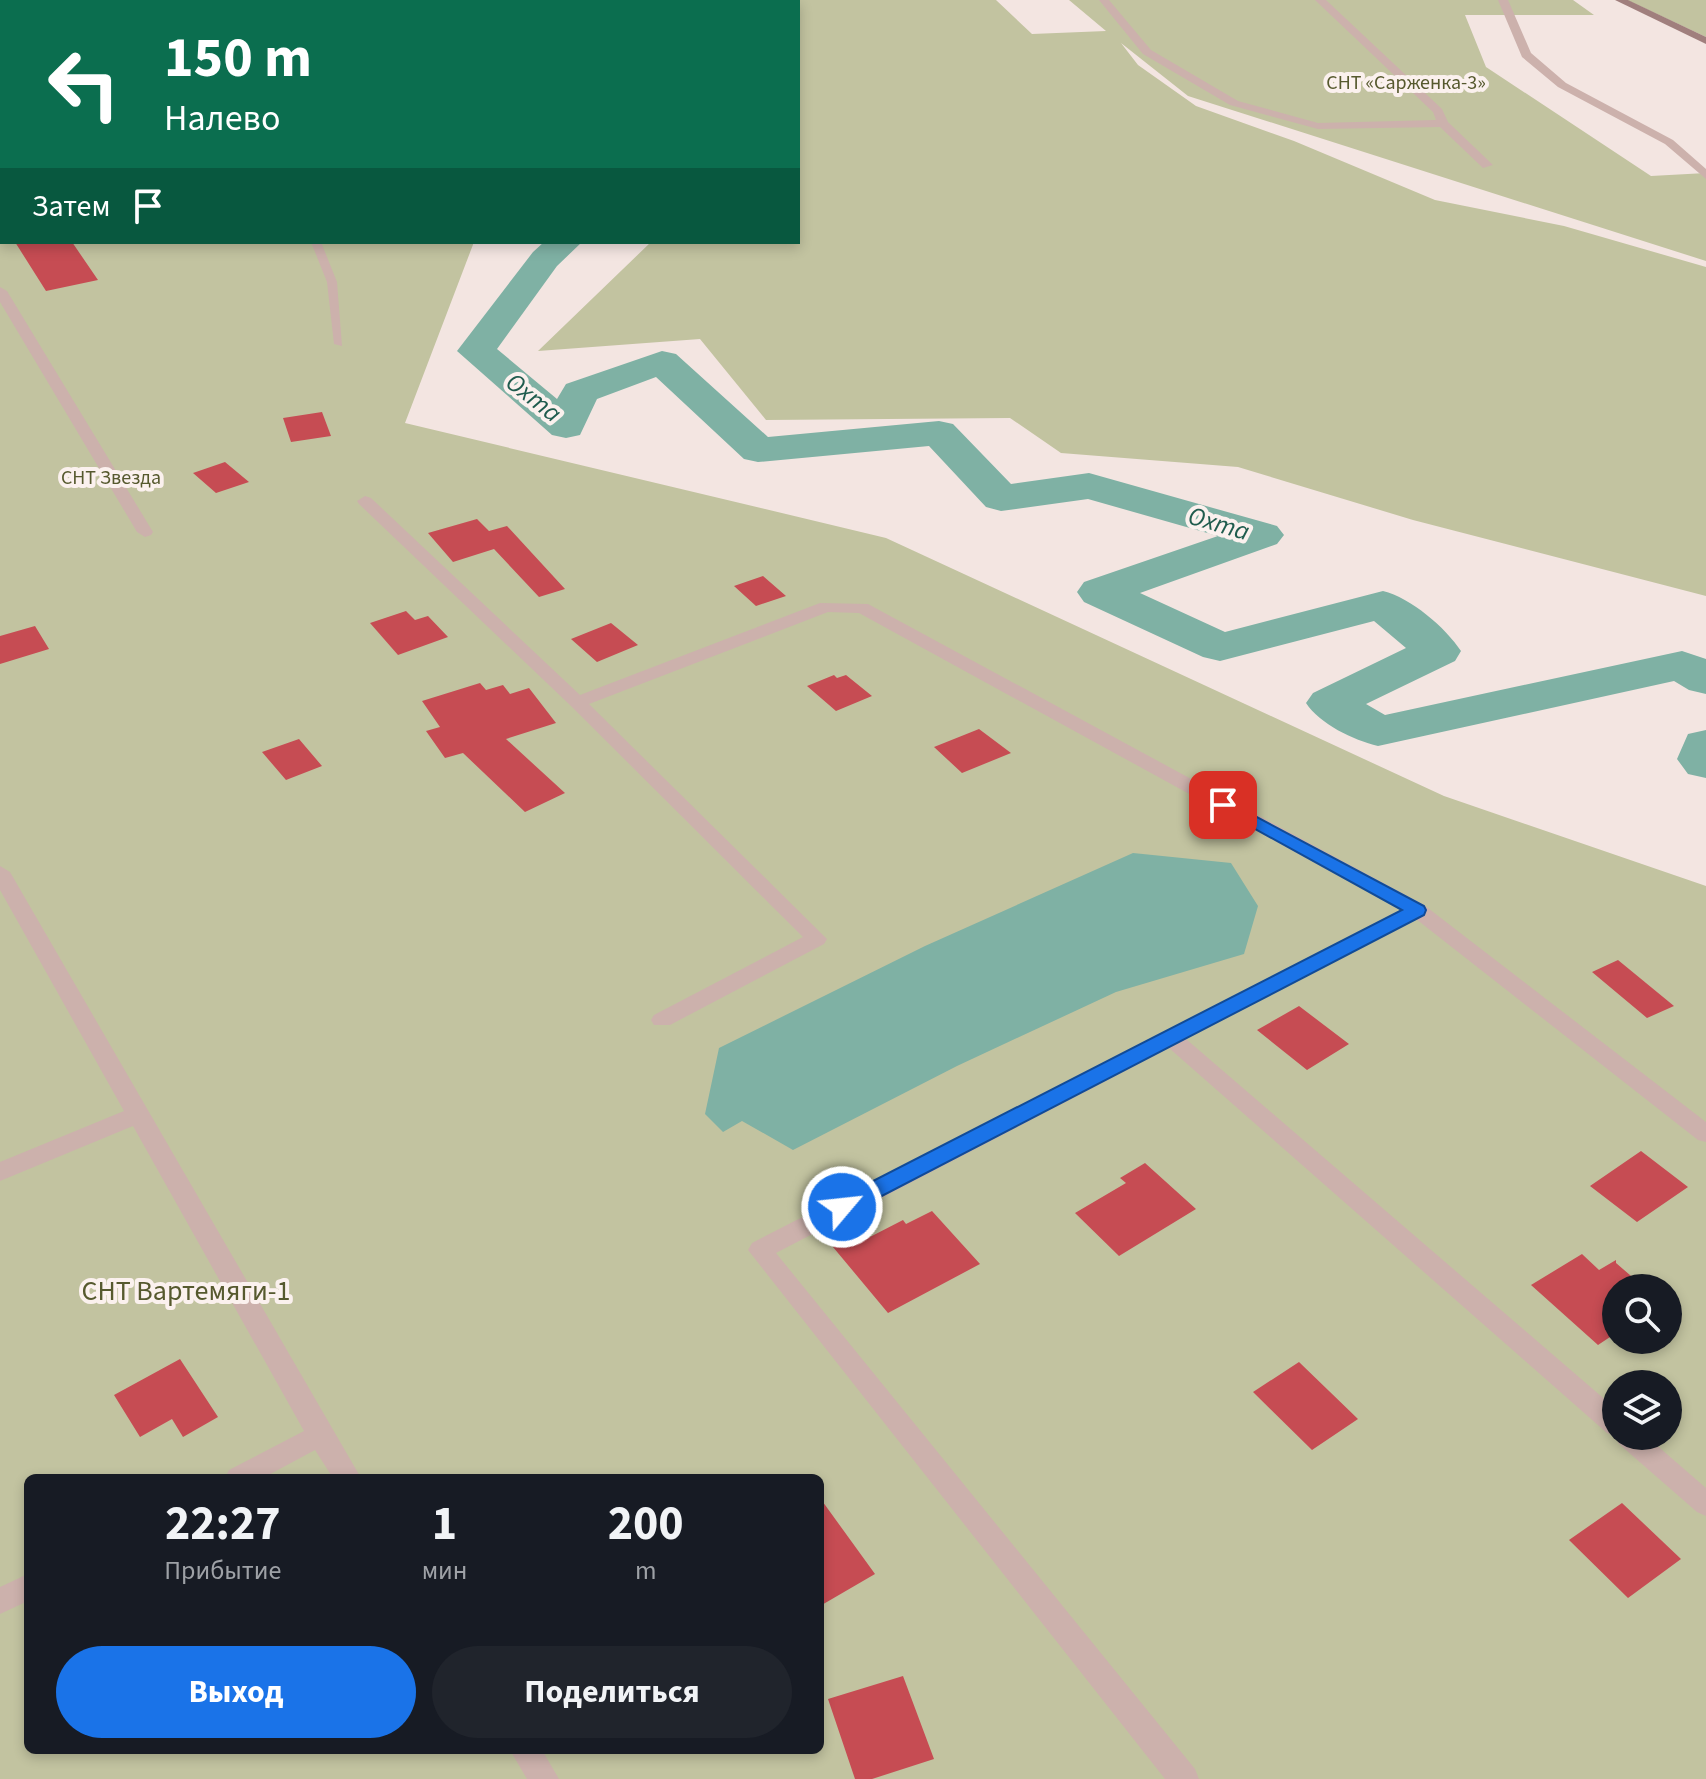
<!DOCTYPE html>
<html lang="ru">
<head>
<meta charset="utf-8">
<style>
  :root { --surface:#171b24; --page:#20242c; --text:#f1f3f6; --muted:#9ea1a6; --accent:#1a73e8 }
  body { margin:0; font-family:"Source Sans 3",sans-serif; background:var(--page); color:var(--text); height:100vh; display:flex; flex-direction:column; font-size:30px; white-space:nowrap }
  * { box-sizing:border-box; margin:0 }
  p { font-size:26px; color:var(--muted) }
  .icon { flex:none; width:44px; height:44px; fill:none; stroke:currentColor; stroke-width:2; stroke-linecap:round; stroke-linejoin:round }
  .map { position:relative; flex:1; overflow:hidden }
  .panel { position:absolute; left:24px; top:1474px; width:800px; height:280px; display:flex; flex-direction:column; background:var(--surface); border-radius:12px; box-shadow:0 4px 12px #0003 }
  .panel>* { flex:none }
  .hud { position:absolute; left:0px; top:0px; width:800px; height:244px; box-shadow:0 4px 12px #0003; background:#0b6e4f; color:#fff; overflow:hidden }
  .fabs { position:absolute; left:1602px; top:1274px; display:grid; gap:16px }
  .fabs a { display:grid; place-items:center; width:80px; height:80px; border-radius:50%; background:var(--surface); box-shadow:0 4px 12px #0003; font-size:40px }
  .pin { position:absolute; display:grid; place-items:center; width:68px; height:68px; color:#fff; margin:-34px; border-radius:16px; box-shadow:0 4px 12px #0006 }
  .me { position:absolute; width:88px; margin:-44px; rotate:62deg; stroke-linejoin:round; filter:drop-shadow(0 0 6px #0008) }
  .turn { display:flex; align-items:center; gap:28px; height:168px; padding:0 32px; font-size:36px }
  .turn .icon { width:104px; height:104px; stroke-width:2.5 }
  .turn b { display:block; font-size:56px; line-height:68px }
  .then { display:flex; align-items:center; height:76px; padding:0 32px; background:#0003; gap:16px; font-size:30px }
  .eta { display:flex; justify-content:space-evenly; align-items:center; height:136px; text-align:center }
  .eta b { font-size:48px; font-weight:700; line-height:56px }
  .button { display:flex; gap:16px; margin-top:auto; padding:16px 32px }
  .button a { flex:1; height:92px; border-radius:48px; background:var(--accent); color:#fff; font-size:32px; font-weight:700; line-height:92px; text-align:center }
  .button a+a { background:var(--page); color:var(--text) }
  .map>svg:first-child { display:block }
  .green { fill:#c2c3a0; fill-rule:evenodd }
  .water { fill:#7fb1a4 }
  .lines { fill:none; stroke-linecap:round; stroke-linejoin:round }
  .river { fill:#7fb1a4; fill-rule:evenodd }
  .building { fill:#c64c53 }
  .lane { fill:#ccb1ac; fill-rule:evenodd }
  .street { fill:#ccb1ac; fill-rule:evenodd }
  .secondary { fill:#a07f7d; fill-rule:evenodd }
  .route { fill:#1a73e8; stroke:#114b97; stroke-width:2 }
  .labels { text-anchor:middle; stroke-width:8; stroke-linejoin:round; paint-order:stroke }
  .far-park-label { font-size:20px; fill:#56592e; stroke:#fbf1ee }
  .water-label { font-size:26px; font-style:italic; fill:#205c4e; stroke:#fbf1ee }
  .near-park-label { font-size:28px; fill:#56592e; stroke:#fbf1ee }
</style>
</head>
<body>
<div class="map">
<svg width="1706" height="1779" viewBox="0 0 1706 1779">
  <rect width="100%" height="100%" fill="#f3e5e1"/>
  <path class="green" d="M295,0h701l36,34 74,-3 -37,-31h504l21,15h-129l21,52 165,109 55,-3v88l-518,-165 -67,-53 17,22 58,41 98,35 141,59 129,26 142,41v329l-293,-76 -175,-53 -177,-14 -51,-35 -244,2 -66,-81 -162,12 113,-109h147v-240z
    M1627,0h79v37z
    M0,15l2,227h472l-69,181 481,115 558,258 262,90v893h-1706zM1616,1288h52v52h-52zM1616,1384h52v52h-52zM28,1478h792v272h-792z"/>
  <path class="water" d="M1133,853l98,10 27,43 -14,48 -128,38 -159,74 -164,84 -51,-29 -19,11 -18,-18 14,-66 206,-102z"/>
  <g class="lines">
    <path class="river" d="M544,242h38l-25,24 -60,83 60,50 9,-15 96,-33 14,3 92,83 171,-16 14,3 58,60 78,-11 188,53 7,9 -7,9 -137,49 85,39 158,-41c28,7 62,36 78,60l-6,10 -89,43 19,11 297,-64 24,8v35l-17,-4 -15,-9 -296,65c-25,-6 -58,-22 -72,-43l7,-10 93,-45 -32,-27 -154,40 -17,-4 -119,-55 -7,-10 7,-10 134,-46 -130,-37 -87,12 -15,-4 -57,-61 -171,16 -14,-3 -88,-82 -59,22 -17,36 -14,3 -14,-3 -95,-84 76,-99z
      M1706,730v48l-18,-4 -11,-15 11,-25z"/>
  </g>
  <path class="building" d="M15,242h57l26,38 -52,11z
    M322,412l9,24 -40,6 -8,-24z
    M225,462l24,20 -33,11 -23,-20z
    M477,519l12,12 18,-5 58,63 -26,8 -45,-48 -41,13 -25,-29z
    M763,576l23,20 -30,10 -22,-20z
    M406,611l9,9 13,-4 20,21 -50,18 -28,-32z
    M611,623l27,22 -41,17 -26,-23z
    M35,626l14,23 -49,15v-28z
    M834,675l3,3 9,-3 26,21 -36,15 -29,-25z
    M480,683l6,7 17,-5 7,9 19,-6 27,35 -50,16 59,54 -40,19 -62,-59 -18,5 -19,-27 14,-4 -18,-26z
    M979,729l32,24 -49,20 -28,-26z
    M299,739l23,27 -36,14 -24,-28z
    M1618,960l56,46 -27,12 -55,-46z
    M1299,1006l50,38 -42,26 -50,-40z
    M1641,1151l47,36 -51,35 -47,-36z
    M1145,1163l51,46 -77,47 -44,-43 51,-30 -6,-5z
    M932,1211l48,53 -92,49 -55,-66 29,-15 6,6 35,-18 3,4z
    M1582,1254l17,16 17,-10v3l29,25h-29v45l-18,12 -67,-60z
    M180,1359l38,58 -35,20 -11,-18 -32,18 -26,-42z
    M1299,1362l59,57 -46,31 -59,-58z
    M820,1498l55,76 -55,32z
    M1622,1503l59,56 -53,39 -59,-58z
    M903,1676l31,83 -62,20h-17l-27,-80z"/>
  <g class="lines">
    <path class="lane" d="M311,242h10l16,40 5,64 -8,-2 -7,-62z"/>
    <path class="street" d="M1099,0h10l42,50 87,51 80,22 118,-3 -3,-8 -118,-112h11l116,109 6,13 45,43 -10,3 -43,-41 -122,2 -88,-24 -87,-51z
      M1498,0h10l23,53 35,30 107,57 33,29v10l-41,-35 -107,-57 -36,-30z
      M0,83h2v6h-2z
      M0,287l7,4 146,241 -2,3 -6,2 -8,-5 -137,-230z
      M365,496l6,2 209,197 240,-92 48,1 556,301 282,217v20l-8,-2 -282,-221 -230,120 430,370v27h30l60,52v28l-9,-4 -78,-68 -4,-8 -8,-3 -438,-385 -393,205 419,516 4,10h-34l-417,-529 4,-7 649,-333 -542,-297 -31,-1 -239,92 238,235 -3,5 -154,81h-16l-3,-5 3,-5 149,-78 -232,-231 -212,-202 -2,-3z
      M0,866l10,6 351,606h-28l-18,-28 -52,28h-38l4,-8 75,-39 -171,-305 -133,55v-19l124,-51 -124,-221z
      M28,1574v27l-28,13v-27z
      M510,1750h32l17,29h-32z"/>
    <path class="secondary" d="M1615,0h13l78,37v7z"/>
  </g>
  <path class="route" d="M1223,799l201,107 2,4 -2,5 -575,298 -7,2 -8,-2 -3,-6 3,-6 568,-291 -185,-102 -3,-3z"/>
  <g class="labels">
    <g class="far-park-label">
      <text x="1406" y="89">СНТ «Сарженка-3»</text>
      <text x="111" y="484">СНТ Звезда</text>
    </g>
    <g class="water-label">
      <text transform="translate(534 397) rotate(38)" y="9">Охта</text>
      <text transform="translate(1219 523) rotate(16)" y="9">Охта</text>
    </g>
    <g class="near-park-label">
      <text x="186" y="1300">СНТ Вартемяги-1</text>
    </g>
  </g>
</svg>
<div class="fabs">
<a><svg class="icon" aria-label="search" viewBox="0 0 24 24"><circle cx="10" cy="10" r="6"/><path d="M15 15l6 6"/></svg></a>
<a><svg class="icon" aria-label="layers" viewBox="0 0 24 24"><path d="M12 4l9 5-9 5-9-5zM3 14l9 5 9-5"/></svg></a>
</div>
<div class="pin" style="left:1223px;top:805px;background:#d93025"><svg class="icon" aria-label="arrive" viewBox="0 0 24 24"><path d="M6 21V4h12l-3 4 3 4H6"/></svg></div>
<svg class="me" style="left:842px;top:1207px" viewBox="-20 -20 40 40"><circle r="17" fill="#1a73e8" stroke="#fff" stroke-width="3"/><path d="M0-11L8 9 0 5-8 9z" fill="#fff"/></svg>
<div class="hud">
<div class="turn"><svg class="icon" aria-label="left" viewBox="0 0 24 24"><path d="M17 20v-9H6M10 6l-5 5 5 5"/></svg><div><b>150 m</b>Налево</div></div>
<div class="then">Затем<svg class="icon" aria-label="arrive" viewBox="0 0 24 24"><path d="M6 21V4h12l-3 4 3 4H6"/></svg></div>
</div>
<section class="panel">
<div class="eta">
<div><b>22:27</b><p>Прибытие</p></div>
<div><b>1</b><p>мин</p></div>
<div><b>200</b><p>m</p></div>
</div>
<div class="button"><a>Выход</a><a>Поделиться</a></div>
</section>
</div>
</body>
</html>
